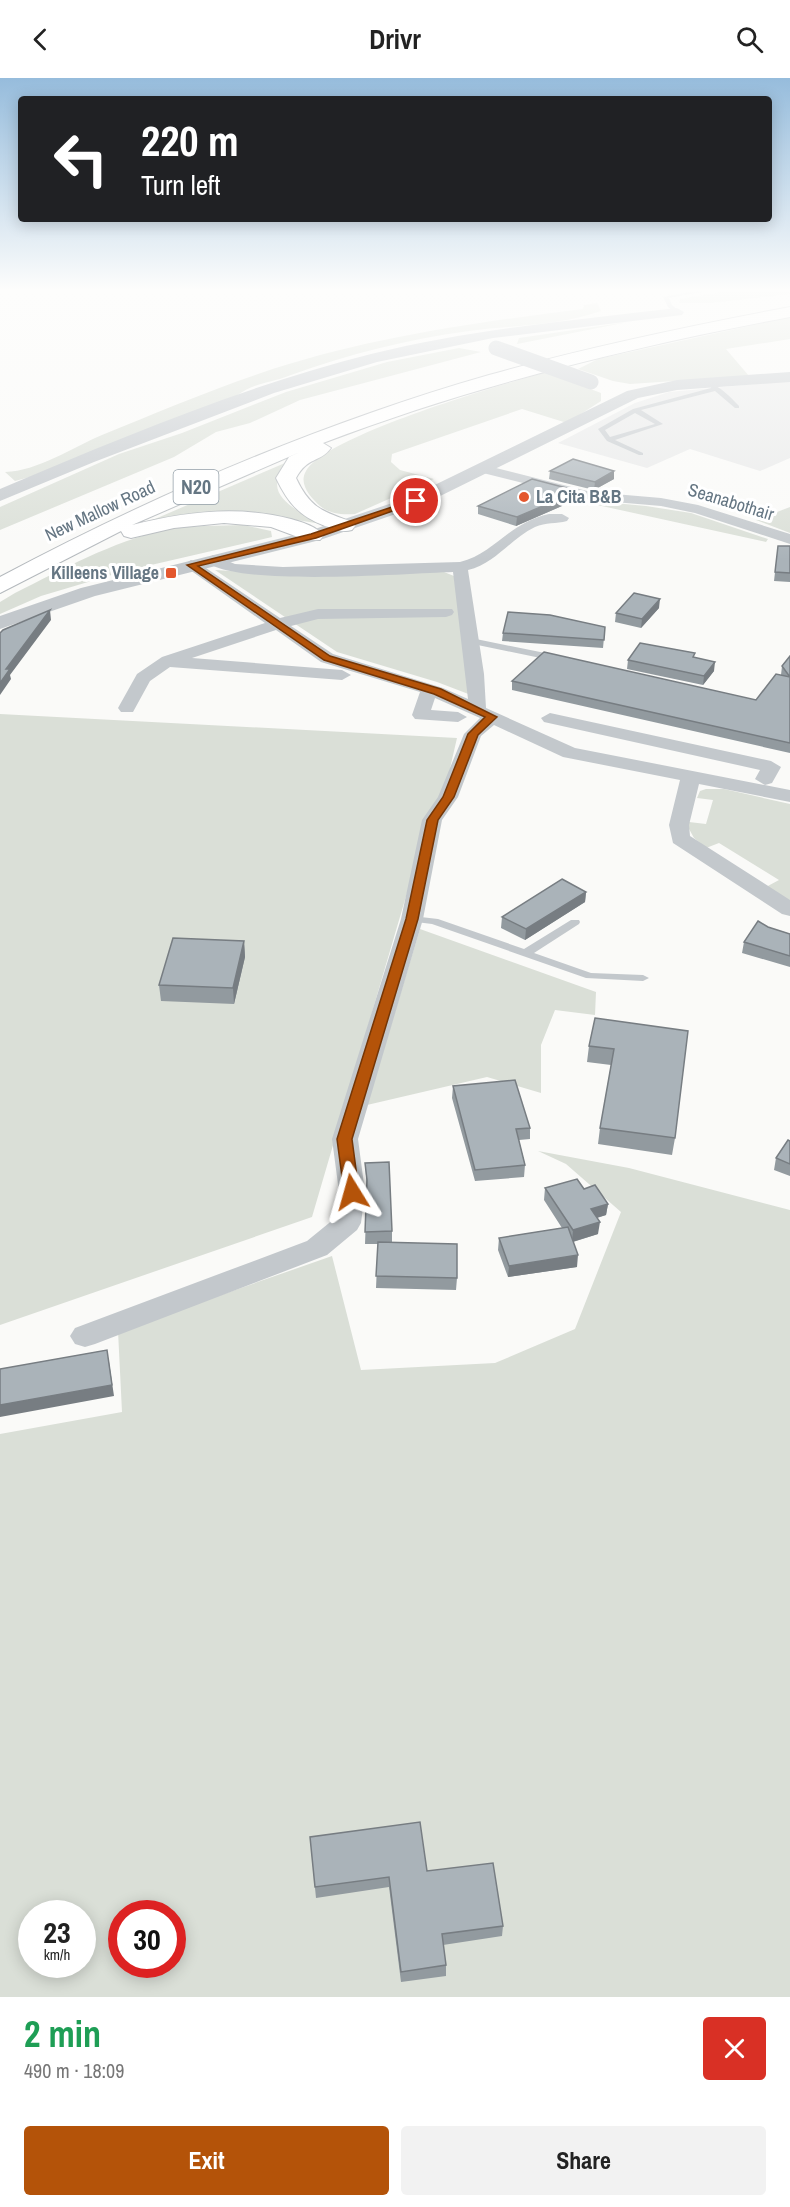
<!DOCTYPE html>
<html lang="en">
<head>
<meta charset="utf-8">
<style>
  :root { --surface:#fff; --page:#f2f2f2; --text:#222; --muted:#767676; --accent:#b45309 }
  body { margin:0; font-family:"Archivo Narrow",sans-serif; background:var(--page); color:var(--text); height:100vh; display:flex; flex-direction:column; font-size:22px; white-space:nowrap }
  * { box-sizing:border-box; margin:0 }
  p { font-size:20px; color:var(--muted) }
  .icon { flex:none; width:33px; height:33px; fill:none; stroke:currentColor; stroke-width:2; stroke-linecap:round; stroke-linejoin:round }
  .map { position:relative; height:1919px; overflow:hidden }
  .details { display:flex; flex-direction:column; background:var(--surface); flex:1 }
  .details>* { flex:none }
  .hud { position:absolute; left:18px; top:18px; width:754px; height:126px; border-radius:6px; box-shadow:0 3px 15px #0003; background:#202124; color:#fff; overflow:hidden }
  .speed { position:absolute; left:18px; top:1822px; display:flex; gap:12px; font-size:30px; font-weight:700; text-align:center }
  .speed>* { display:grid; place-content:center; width:78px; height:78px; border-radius:50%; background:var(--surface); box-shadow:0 3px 15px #0003; line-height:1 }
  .speed small { font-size:15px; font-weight:400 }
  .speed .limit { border:9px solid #d22; background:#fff; color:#111 }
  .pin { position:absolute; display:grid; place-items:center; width:51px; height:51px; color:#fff; margin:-26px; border:3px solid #fff; border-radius:50%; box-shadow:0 2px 6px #0007 }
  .me { position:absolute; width:66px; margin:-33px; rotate:352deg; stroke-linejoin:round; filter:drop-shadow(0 0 4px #0008) }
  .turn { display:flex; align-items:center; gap:21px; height:126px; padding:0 24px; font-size:27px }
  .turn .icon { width:78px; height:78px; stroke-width:2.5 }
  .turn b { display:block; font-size:42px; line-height:51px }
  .round { display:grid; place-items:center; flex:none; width:63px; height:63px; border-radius:6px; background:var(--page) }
  .summary { display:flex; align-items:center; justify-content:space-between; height:102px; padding:0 24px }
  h1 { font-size:36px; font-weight:700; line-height:45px; color:#1e9e55 }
  .cta { display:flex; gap:12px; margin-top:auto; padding:12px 24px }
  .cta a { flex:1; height:69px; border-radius:6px; background:var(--accent); color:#fff; font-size:24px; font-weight:700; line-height:69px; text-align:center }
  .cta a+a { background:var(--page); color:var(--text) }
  header { display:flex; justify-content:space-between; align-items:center; height:78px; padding:0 24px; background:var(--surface); font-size:27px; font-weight:700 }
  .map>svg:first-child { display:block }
  .built { fill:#e8e9e9 }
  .green { fill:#dadfd7; fill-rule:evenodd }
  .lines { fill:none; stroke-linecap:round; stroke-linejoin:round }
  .trunk-casing { stroke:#b4b9bd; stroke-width:2 }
  .service { fill:#c3c8cc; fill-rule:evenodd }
  .minor { fill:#c3c8cc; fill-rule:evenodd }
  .tertiary { fill:#c3c8cc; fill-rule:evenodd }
  .trunk { fill:#fff; fill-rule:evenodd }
  .tertiary-bridge { stroke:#c3c8cc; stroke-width:15 }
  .wall { fill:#929a9f }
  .shaded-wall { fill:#777d82 }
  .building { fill:#aab3b9; stroke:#777d82; stroke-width:1.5 }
  .route { fill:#b45309; stroke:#753606; stroke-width:1.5 }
  .poi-dot { fill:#e4572e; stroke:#fff; stroke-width:2 }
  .labels { text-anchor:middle; stroke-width:6; stroke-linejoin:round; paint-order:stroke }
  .far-poi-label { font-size:18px; font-weight:bold; fill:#657683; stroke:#fff; text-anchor:start }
  .far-street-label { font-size:18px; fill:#657683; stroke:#fff }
  .shield { fill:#fff; stroke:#939fa8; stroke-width:1.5 }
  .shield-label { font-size:20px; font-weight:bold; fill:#657683 }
</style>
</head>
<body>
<header><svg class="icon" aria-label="back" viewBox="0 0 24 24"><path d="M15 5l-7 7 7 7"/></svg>Drivr<svg class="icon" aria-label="search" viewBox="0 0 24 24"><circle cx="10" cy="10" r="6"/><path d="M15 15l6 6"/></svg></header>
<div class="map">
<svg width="790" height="1919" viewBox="0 0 790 1919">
  <rect width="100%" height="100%" fill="#fafaf8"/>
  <path class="built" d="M790,303v77l-30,13 -70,-22 -43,19 -89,-25 77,-40 34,-11z"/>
  <path class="green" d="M727,213h63v3l-79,9h-32l1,-4z
    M597,225l4,8c-42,15 -88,14 -132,20 -60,8 -121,23 -178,44 -22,9 -34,6 -55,21l-206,81 -15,4 -10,-9c33,-1 66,-24 97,-37 51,-21 104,-43 156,-61 106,-36 214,-51 325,-65l1,-4z
    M790,239v22l-64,10 23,27 -119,8 -17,-3 -35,-12 20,-10z
    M628,244l-111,22 2,-6z
    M459,270l22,4 -181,48 -50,23 -34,9 -42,25 -174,73v-23l119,-53 63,-21 104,-41 101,-30z
    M546,294l55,21v8l-34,22 -45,-14 -130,45 -1,8 9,8 34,9 -79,35c-13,1 -25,0 -35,-8 -9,-8 -22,-22 -14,-35 21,-36 195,-86 240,-99z
    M292,382c-4,6 -12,13 -14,20 -7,20 30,37 44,44l-58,-9 -116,7z
    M582,422l64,6 45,7 77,26 -2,3 -187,-41z
    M790,429v26l-34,-13z
    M243,447l28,6 1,6 -147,34 -84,25 -41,18v-12l15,-9c48,-24 97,-51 149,-63 26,-5 53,-4 79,-5z
    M215,492l63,4 166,-2 10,4 17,119 -34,-13 -100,-30z
    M0,636l457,24 -9,39 -34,92 -102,348 -312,108z
    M706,711h18l66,15v98l-24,-15 13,-7 -60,-37 -13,5 -12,-10 -6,-11 1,-5 17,2 7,-24 -16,-2 3,-7z
    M420,851l176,63 -1,23 -40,-5 -14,35v48l-54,-16 -120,28z
    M538,1073l91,17 161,42v787h-790v-563l122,-22 -4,-81 214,-75 29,114 134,-7 80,-34 46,-117 -55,-48zM32,1836h50v51h-50zM122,1836h50v51h-50z"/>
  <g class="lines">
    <defs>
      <path id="trunk" d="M790,229v10c-159,30 -315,68 -467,126l8,5c-11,15 -23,8 -35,30 14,30 26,33 56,44l3,4 -3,4c-10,3 -17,-1 -27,-4 -26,-10 -37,-23 -49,-48l13,-21 11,-5 -168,73c52,-13 106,-20 159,-6 10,3 26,7 32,17l-3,4h-14l-35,-13 -47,-4 -50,5 -43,10 -7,-2 -3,-5 -121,62v-16c156,-83 319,-153 489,-202 99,-28 200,-49 301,-68z"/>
    </defs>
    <use href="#trunk" class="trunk-casing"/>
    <path class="service" d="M694,213h14l-39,7 3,7 8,7 -3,2 -9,-7 -5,-10z
      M709,306c11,1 22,14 30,22v2h-4l-20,-17 -74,19 22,14 -48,16 28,13v2h-4l-32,-14 -9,-12 35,-20 78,-21zM635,335l20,11 -45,13 -5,-7z
      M471,560l84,17 4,3 -4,3 -87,-18 -1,-2z
      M412,838l26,3 86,30 47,-29h8l1,2 -1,2 -45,29 57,20 52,2 6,3 -6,3 -57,-3 -154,-54 -24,-3 -1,-2z"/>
    <path class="minor" d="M484,387l107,27 70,6 37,7 92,29v10l-95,-31 -34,-7 -70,-6 -112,-28 -2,-3z
      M549,436h13l7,4 -2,3c-11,3 -21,1 -32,6 -25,12 -39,36 -67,43l16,104 2,34 89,40 215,42v12l-91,-18 -10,41 1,11 100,64v16l-8,-2 -109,-71 -4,-18 11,-45 -117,-23 -69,-32 -13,11 -23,61 -16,23 -19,99 -65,220 7,53 -4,31 -4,7 -30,25 -232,89 -10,3 -10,-3 -5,-8 5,-8 232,-87 27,-22 5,-27 -7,-53 69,-220 21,-99 16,-23 26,-63 16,-16 -45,-20 -4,12 27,2 9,5 -9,5 -43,-3 -3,-4 8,-23 -99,-30 -45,-32 -84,28 150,12 9,5 -9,5 -172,-13 -20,14 -17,31h-12l-3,-4 19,-34 25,-17 103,-34 -82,-58 8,-5 6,2 83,56 38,-9h134l2,3 -2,3 -6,2 -128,2 -27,7 42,28 110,34 25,11 -15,-127c-42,1 -225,16 -248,-12l8,-5 22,9 48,3 177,-5c34,-8 48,-39 89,-48z
      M550,635l221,48 10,6 -9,16 -7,2 -10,-6 5,-9 -216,-48 -3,-4z"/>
    <path class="tertiary" d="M677,230l7,4 -2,3 -189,23 -116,24 -103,31 -180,69 -94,39v-12c120,-51 244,-103 371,-135 101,-25 204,-34 306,-46z
      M790,294v10l-113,8 -39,8 -216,107 -102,35 -225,56 -95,33v-13l81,-28 225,-56 104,-35 217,-106 50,-11z"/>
    <use href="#trunk" class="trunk"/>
    <path class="tertiary-bridge" d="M496,270l95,34"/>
  </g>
  <path class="wall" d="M550,393h64v8l-20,11 -45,-11z
    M578,421l-62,27 -38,-12v-8z
    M778,468h12v36l-16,-1z
    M659,530l-18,20 -26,-6 1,-9z
    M605,549l-2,21 -101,-7 1,-8z
    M790,578v97l-278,-63v-9l244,19 25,-25 1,-9z
    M695,579l19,14 -11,14 -76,-16 1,-9z
    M586,814l-1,10 -60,38 -24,-12 1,-11z
    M768,849l22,7v33l-48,-14 2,-11z
    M244,863l1,16 -11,47 -73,-3 -2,-16z
    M595,940l80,120 -3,17 -74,-11 2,-16 11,-63 -24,-3 2,-16z
    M453,1008l77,42v11l-11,1 6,25 -1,12 -49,4 -23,-83z
    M790,1063v35l-16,-6 2,-12z
    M365,1085l27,68v11l65,36 -1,12 -80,-2 2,-44h-13l2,-56z
    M545,1110l39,1 24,15 -2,11 -9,3 1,16 -25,8 4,25 -69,10 -10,-27 1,-12 63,-10 -18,-28z
    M310,1759l117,34 76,55 -1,10 -59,9 3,20v11l-45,6 -12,-95 -73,11z"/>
  <path class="shaded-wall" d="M614,393v8l-20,11 1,-8z
    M578,413v8l-62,27 1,-9z
    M660,521l-1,9 -18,20 1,-9z
    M50,532l1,10 -41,55 1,4 -11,16v-12l6,-14z
    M715,584l-1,9 -11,14 1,-9z
    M586,814l-1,10 -60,38 1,-11z
    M244,863l1,16 -11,47 -1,-16z
    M608,1126l-2,11 -17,5 2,-11z
    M600,1144l-2,12 -26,8 1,-12z
    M578,1177l-1,12 -69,10 1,-11z
    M109,1284l5,34 -114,21v-12z"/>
  <path class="building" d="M573,381l41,12 -19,11 -45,-11z
    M532,401l46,12 -61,26 -39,-11z
    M778,468h12v27l-15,-1z
    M634,515l26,6 -18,20 -26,-6z
    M50,532l-44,59h4l-10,14v-50l3,-3z
    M508,534l42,3 55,12 -1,13 -101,-7z
    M640,565l55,10 -2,4 22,5 -11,14 -76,-16z
    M544,574l212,48 20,-26 14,3 -8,-11 8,-10v87l-278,-62z
    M562,801l24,13 -60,37 -24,-12z
    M758,843l10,6 22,7v22l-46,-14z
    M173,860l71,3 -11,47 -74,-3z
    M595,940l93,13 -13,107 -75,-10 14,-79 -25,-3z
    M515,1002l15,48 -14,1 9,36 -50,5 -22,-84z
    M788,1062l2,1v23l-14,-6z
    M389,1084l3,69 -27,1 2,-52 -2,-17z
    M577,1101l7,10 11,-4 13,19 -17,5 9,13 -27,8 -28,-42z
    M568,1149l10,28 -69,11 -10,-28z
    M378,1164l79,2v34l-81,-2z
    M107,1272l5,35 -112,20v-36z
    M420,1744l7,49 66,-8 10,63 -61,8 4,31 -45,7 -12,-95 -74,10 -5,-50z"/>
  <linearGradient id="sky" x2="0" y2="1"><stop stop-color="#96bcdc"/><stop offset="0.44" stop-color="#fdfdfc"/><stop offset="1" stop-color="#fdfdfc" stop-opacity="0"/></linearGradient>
  <rect width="790" height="482" fill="url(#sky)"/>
  <path class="route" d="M413,422l8,1 -105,37 -118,28 132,90 111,33 56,28 -19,18 -24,62 -16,23 -20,99 -66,220 7,53 -7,5 -8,-5 -7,-53 69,-220 21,-99 16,-23 25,-63 17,-17 -51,-23 -110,-34 -137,-95 124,-31z"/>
  <g class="poi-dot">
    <circle cx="524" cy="419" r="6"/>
    <rect x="165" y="489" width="12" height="12" rx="3"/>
  </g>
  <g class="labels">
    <g class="far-poi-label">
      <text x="536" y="425">La Cita B&amp;B</text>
      <text x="159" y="501" text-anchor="end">Killeens Village</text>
    </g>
    <g class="far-street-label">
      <text transform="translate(731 424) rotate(17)" y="6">Seanabothair</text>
      <text transform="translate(100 433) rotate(-25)" y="6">New Mallow Road</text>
    </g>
    <rect class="shield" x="173.5" y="392" width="45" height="34" rx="4.5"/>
    <g class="shield-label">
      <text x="196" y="416">N20</text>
    </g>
  </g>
</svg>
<div class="speed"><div>23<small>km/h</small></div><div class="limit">30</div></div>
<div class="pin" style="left:416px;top:423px;background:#d93025"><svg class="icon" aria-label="arrive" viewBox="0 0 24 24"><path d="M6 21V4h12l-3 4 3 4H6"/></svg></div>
<svg class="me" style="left:352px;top:1114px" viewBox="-20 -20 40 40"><path d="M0-17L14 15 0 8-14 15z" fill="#b45309" stroke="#fff" stroke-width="4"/></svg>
<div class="hud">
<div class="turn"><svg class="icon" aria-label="left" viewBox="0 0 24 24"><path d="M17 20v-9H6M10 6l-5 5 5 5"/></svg><div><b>220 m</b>Turn left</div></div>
</div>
</div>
<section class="details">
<div class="summary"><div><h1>2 min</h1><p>490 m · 18:09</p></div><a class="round" style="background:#d93025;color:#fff"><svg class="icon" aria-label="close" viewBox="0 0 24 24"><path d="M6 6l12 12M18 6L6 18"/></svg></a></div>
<div class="cta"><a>Exit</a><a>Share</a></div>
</section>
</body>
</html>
